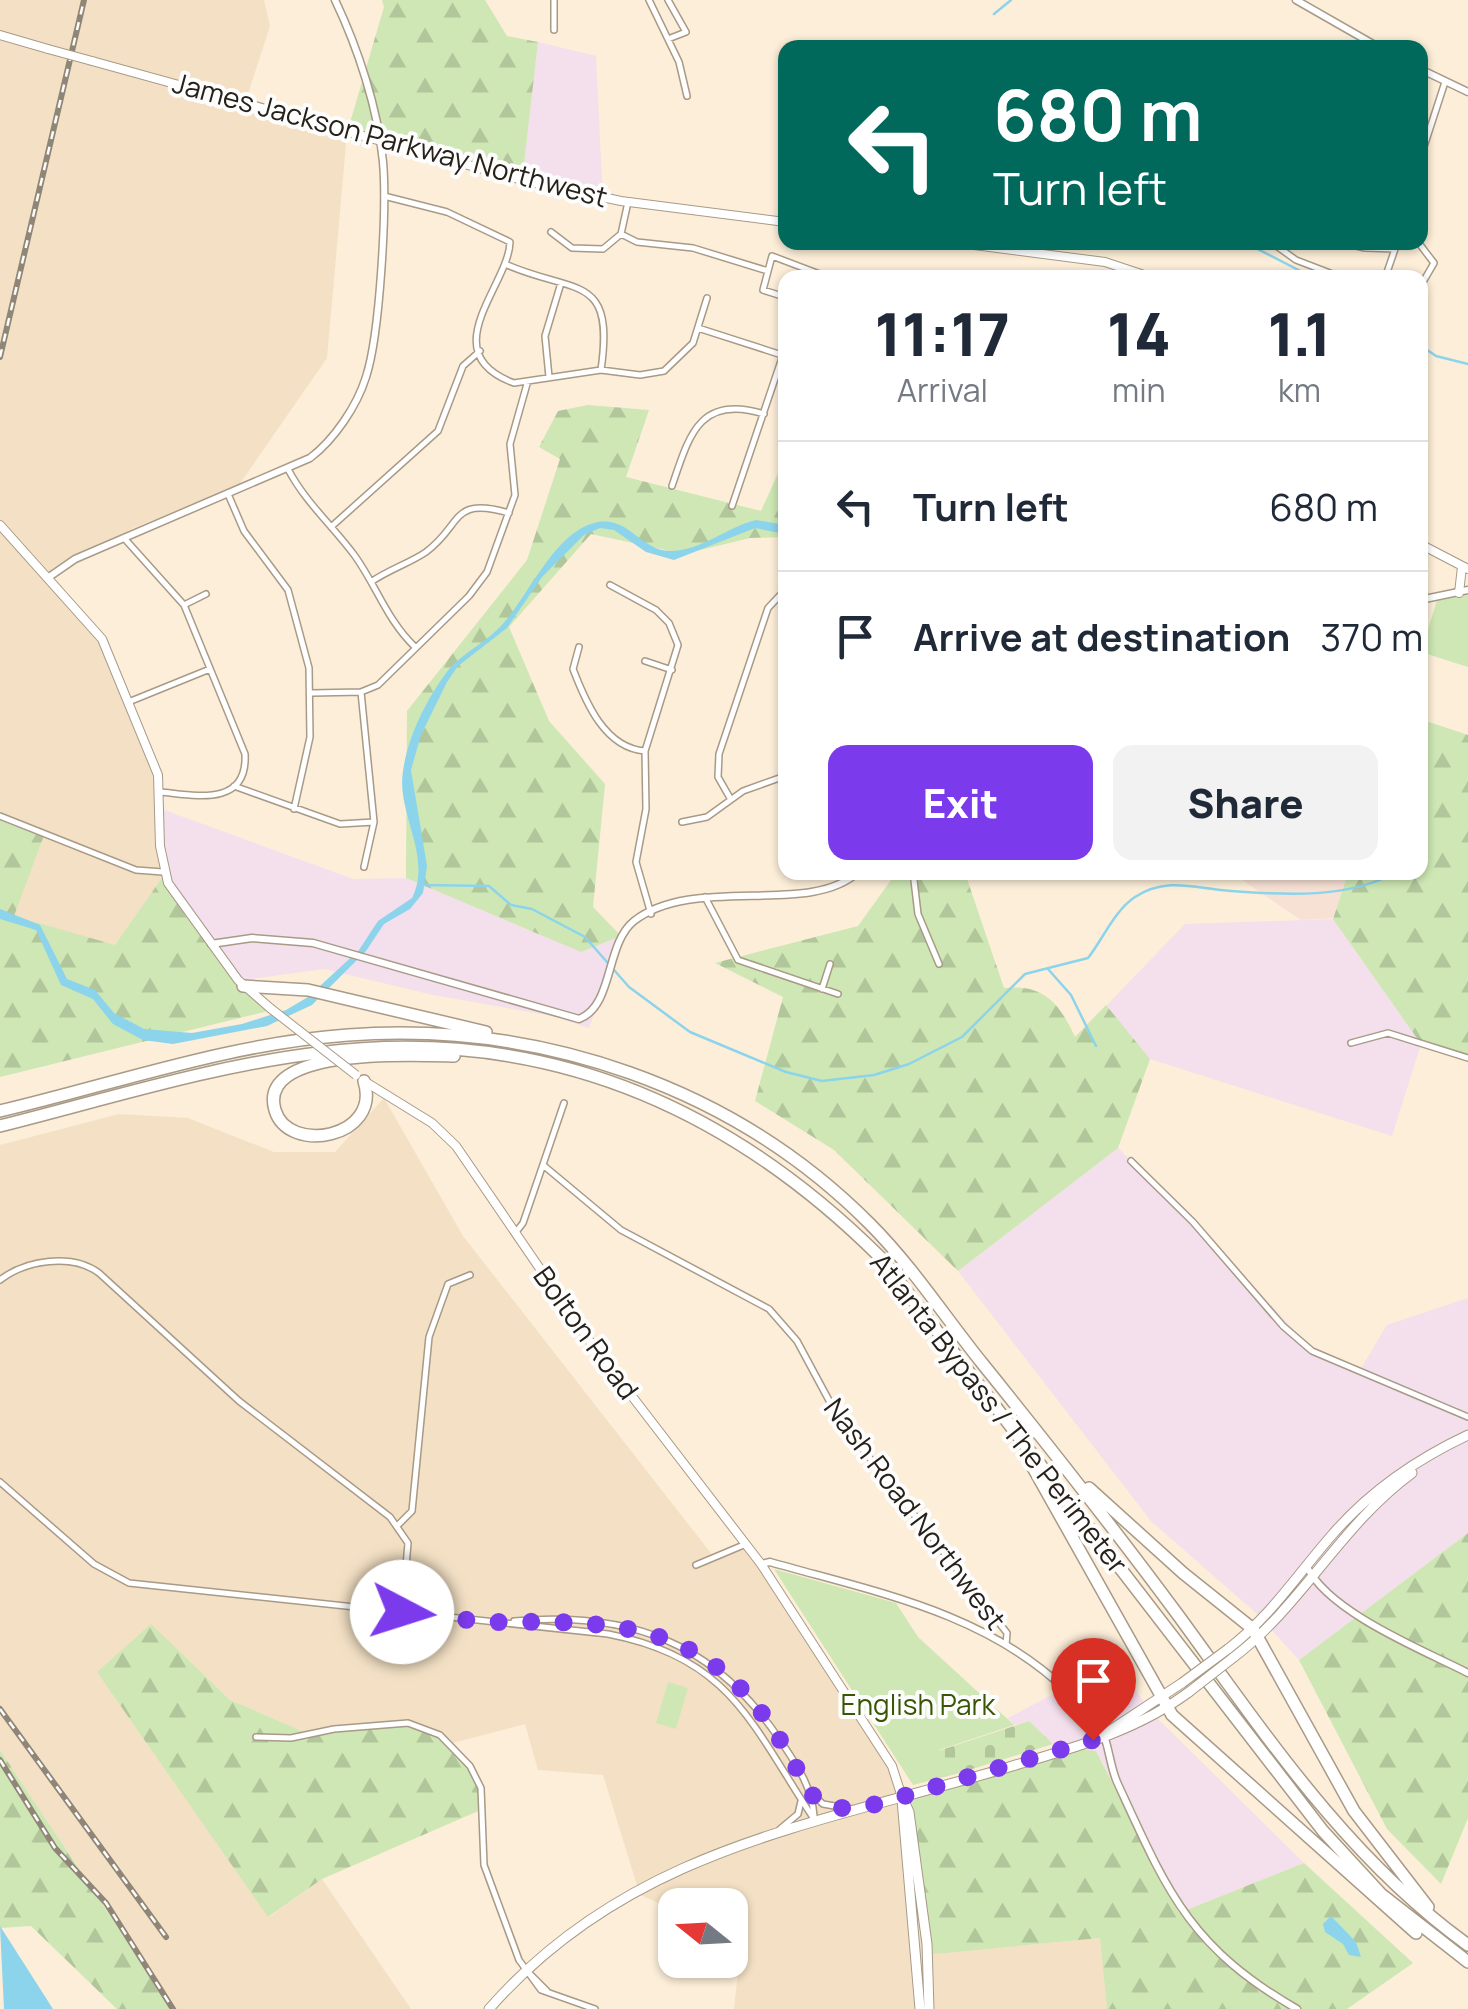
<!DOCTYPE html>
<html lang="en">
<head>
<meta charset="utf-8">
<style>
  :root { --surface:#fff; --page:#f2f2f3; --text:#1f2937; --muted:#747a83; --line:#e0e1e3; --accent:#7c3aed }
  body { margin:0; font-family:Manrope,sans-serif; background:var(--page); color:var(--text); height:100vh; display:flex; flex-direction:column; font-size:38px; white-space:nowrap }
  * { box-sizing:border-box; margin:0 }
  p { font-size:32px; color:var(--muted) }
  .icon { flex:none; width:55px; height:55px; fill:none; stroke:currentColor; stroke-width:2; stroke-linecap:round; stroke-linejoin:round }
  .map { position:relative; flex:1; overflow:hidden }
  .details { position:absolute; left:778px; top:270px; width:650px; height:610px; display:flex; flex-direction:column; background:var(--surface); border-radius:20px; box-shadow:0 2px 8px #0004 }
  .details>* { flex:none }
  .banner { position:absolute; left:778px; top:40px; width:650px; height:210px; border-radius:20px; box-shadow:0 2px 8px #0004; background:#00695c; color:#fff; overflow:hidden }
  .needle { width:65px; rotate:288deg }
  .buttons { position:absolute; left:658px; top:1888px; display:grid; gap:20px }
  .buttons a { display:grid; place-items:center; width:90px; height:90px; border-radius:20px; background:var(--surface); box-shadow:0 2px 8px #0004; font-size:50px }
  .pin { position:absolute; display:grid; place-items:center; width:85px; height:85px; color:#fff; margin:-102px -42px; border-radius:50% 50% 50% 0; rotate:-45deg; box-shadow:0 0 10px #0007 }
  .pin .icon { rotate:45deg }
  .me { position:absolute; width:110px; margin:-55px; rotate:95deg; stroke-linejoin:round; filter:drop-shadow(0 0 8px #0008) }
  .turn { display:flex; align-items:center; gap:35px; height:210px; padding:0 50px; font-size:45px }
  .turn .icon { width:130px; height:130px; stroke-width:2.5 }
  .turn b { display:block; font-size:70px; line-height:85px }
  .eta { display:flex; justify-content:space-evenly; align-items:center; height:170px; text-align:center }
  .eta b { font-size:60px; font-weight:800; line-height:70px }
  .primary-button { display:flex; gap:20px; margin-top:auto; padding:20px 50px }
  .primary-button a { flex:1; height:115px; border-radius:20px; background:var(--accent); color:#fff; font-size:40px; font-weight:800; line-height:115px; text-align:center }
  .primary-button a+a { background:var(--page); color:var(--text) }
  ul { padding:0; list-style:none }
  li { display:flex; align-items:center; gap:30px; height:130px; padding:0 50px; border-top:2px solid var(--line) }
  li div { flex:1 }
  li b { display:block; font-size:38px }
  li em { font-style:normal }
  .map>svg:first-child { display:block }
  .commercial { fill:#f4dfed }
  .built { fill:#f4e1c5 }
  .education { fill:#f7e1d4 }
  .forest { fill:url(#forest-firs) }
  .cemetery { fill:url(#cemetery-stones) }
  .green { fill:#cee7b4 }
  .water { fill:#8cd4eb }
  .lines { fill:none; stroke-linecap:round; stroke-linejoin:round }
  .stream { stroke:#8cd4eb; stroke-width:2.5 }
  .minor-casing { stroke:#a89a87; stroke-width:8 }
  .tertiary-casing { stroke:#a89a87; stroke-width:9 }
  .secondary-casing { stroke:#a89a87; stroke-width:10 }
  .primary-casing { stroke:#a89a87; stroke-width:11 }
  .motorway-casing { stroke:#a89a87; stroke-width:14 }
  .minor { stroke:#fff; stroke-width:5 }
  .tertiary { stroke:#fff; stroke-width:6 }
  .secondary { stroke:#fff; stroke-width:8 }
  .primary { stroke:#fff; stroke-width:9 }
  .motorway { stroke:#fff; stroke-width:11 }
  .rail-casing { stroke:#908677; stroke-width:6 }
  .rail { stroke:#fdfdfd; stroke-width:2.5; stroke-dasharray:8; stroke-linecap:butt }
  .secondary-bridge-casing { stroke:#a89a87; stroke-width:10; stroke-linecap:butt }
  .primary-bridge-casing { stroke:#a89a87; stroke-width:11; stroke-linecap:butt }
  .secondary-bridge { stroke:#fff; stroke-width:8 }
  .primary-bridge { stroke:#fff; stroke-width:9 }
  .route { stroke:#7c3aed; stroke-width:18; stroke-dasharray:0 32.4 }
  .labels { text-anchor:middle; stroke-width:8; stroke-linejoin:round; paint-order:stroke }
  .street-label { font-size:28px; fill:#262119; stroke:#fdfdfd }
  .park-label { font-size:28px; fill:#395703; stroke:#fdfdfd }
</style>
</head>
<body>
<div class="map">
<svg width="1468" height="2009" viewBox="0 0 1468 2009">
  <defs>
    <pattern id="forest-firs" width="22" height="20" patternUnits="userSpaceOnUse" patternTransform="scale(2.5)"><rect width="22" height="20" fill="#cee7b4"/><path d="M5 1l3.5 6h-7zM16 11l3.5 6h-7z" fill="#b1c69a"/></pattern>
    <pattern id="cemetery-stones" width="16" height="16" patternUnits="userSpaceOnUse" patternTransform="scale(2.5)"><rect width="16" height="16" fill="#cee7b4"/><path d="M2 7V4a2 2 0 0 1 4 0v3zM10 15v-3a2 2 0 0 1 4 0v3z" fill="#b1c69a"/></pattern>
  </defs>
  <rect width="100%" height="100%" fill="#fceed8"/>
  <path class="commercial" d="M538,42l58,14 7,145 -81,-20z
    M159,808l194,71 53,-1 175,74 40,-16 -32,92 -37,-12 -119,-21 -109,-26 -89,12 -72,-113z
    M1333,919l88,125 -29,92 -242,-77 -44,-53 79,-82z
    M1118,1148l81,79 119,129 42,14 27,-45 81,-27v235l-169,127 -43,-47 -105,-92 -193,-250z
    M1116,1661l34,50 154,152 -125,50 -82,-161 -44,-8 -24,-23 -15,4 -6,-7z"/>
  <path class="built" d="M0,0h264l6,26 -25,77 102,30 -20,225 -88,127 -108,44 -76,49 54,67 35,90 15,73 7,64 -51,74 -102,-30 33,-86 -46,-13z
    M384,1098l79,138 251,321 33,-12 129,198 32,52 16,159 177,-16 6,71h-373l7,-63 -11,-7v-34h-55v5l-35,-15 -37,-120 -65,-5 -13,-46 -76,20 -143,-10 -76,-34 -79,-75 118,292 53,-38 89,130h-239l-172,-259v-605l119,-31 69,4 86,34h61z"/>
  <path class="education" d="M1232,873h116l-15,45 -32,2z"/>
  <path class="forest" d="M382,0h103l22,36 31,6 -16,139 -175,-48 37,-126z
    M588,405l61,5 -23,67 135,34 24,-53v79l-35,1 -66,16 -93,-20 -82,93 40,94 56,63 -12,123 28,29 -40,16 -175,-74 1,-167 120,-151 33,-101 -21,-12 19,-36z
    M1420,719l48,16v324l-47,-15 -88,-125 15,-46 72,-1z
    M0,817l46,13 -32,86 101,29 51,-73 69,109 41,28 -276,68z
    M896,873h69l39,115c39,-4 55,14 71,49l31,-32 44,54 -32,89 -160,123 -124,-121 -79,-49 28,-104 -68,-34 143,-37z
    M1468,1533v285l-27,66 -54,-55 -88,-169z
    M151,1624l79,76 76,33 85,-7 34,2 24,16 25,32 11,32 -163,71 -54,38 -171,-245z
    M1068,1747l28,4 83,162 125,-50 109,100 -66,46h-240l-7,-71 -176,17 -16,-160z
    M0,1750l172,259h-55l-86,-83 -31,2z"/>
  <path class="cemetery" d="M1029,1721l24,23 -97,30 -18,-23z"/>
  <path class="green" d="M1468,590v77l-47,-15 17,-55z
    M774,1569l122,34 22,34 96,88 -75,25 17,24 -43,11z
    M668,1682l20,6 -12,41 -20,-6z"/>
  <path class="water" d="M756,520l29,5v9l-30,-6 -81,32 -28,-8 -32,-22 -14,-2 -16,7 -42,42 -35,51 -49,38 -11,16 -26,53 -10,35 16,96 -4,27 -13,16 -26,15 -18,27 -54,54 -45,21 -94,18 -30,-4 -30,-16 -20,-25 -32,-14 -25,-55 -36,-11v-10l40,16 27,54 28,11 19,23 30,16 48,4 50,-9 44,-14 22,-13 51,-47 19,-29 34,-23c21,-41 -16,-85 -9,-127 5,-35 23,-70 43,-98 13,-18 36,-28 52,-44 29,-28 54,-95 96,-106 34,-9 46,28 76,28 31,0 57,-24 86,-31z
    M1331,1916l25,26 5,15 -12,-2 -6,-11 -18,-12 -2,-8z
    M0,1926l53,83h-49z"/>
  <g class="lines">
    <path class="stream" d="M994,14l17,-14
      M1244,242l70,36
      M1420,345l16,11 32,8
      M1420,861l5,-3
      M423,885l66,1 22,19 21,4 53,28 44,50 61,45 96,40 36,9 52,-6 35,-11 53,-27 63,-63 63,-16c15,-19 26,-47 47,-61 33,-21 61,-8 96,-6 54,4 117,8 166,-19
      M1048,969l23,26 25,51"/>
    <defs>
      <path id="minor" d="M649,0l30,62 8,34
        M668,0l18,32 -18,7
        M554,30v-30
        M1420,159l25,-77
        M384,196l63,16 63,30c-1,43 -78,111 4,141l87,-13 39,5 24,-4 29,-28 14,-45
        M551,232l21,16 31,1 18,-15 7,-32
        M621,234l16,8 56,6 75,23
        M1271,242l25,18 47,18
        M1339,242l26,6 2,-6
        M1418,242l16,21 -11,19
        M1365,248l30,1 -10,29
        M505,264c70,31 110,8 96,106
        M785,297l-22,-7 9,-34 58,22
        M698,328l87,28
        M549,377l-4,-41 16,-53
        M288,469c17,33 45,57 67,87 22,31 32,64 60,91
        M672,486c17,-50 27,-92 92,-72
        M228,494l16,37 44,59 21,78 1,69 -16,72
        M732,506l51,-151
        M331,527l107,-96 25,-65 17,-15
        M124,538l60,67 61,149c3,54 -52,41 -84,38
        M371,582c17,-12 39,-19 55,-30 37,-27 24,-56 83,-39
        M610,585l46,25 13,13 9,22 -33,106 1,58 -10,53 15,52
        M184,605l22,-11
        M579,647l-6,22c13,34 32,79 72,82
        M645,661l27,9
        M361,692l13,130 -10,45
        M312,693l49,-1 17,-7 91,-89 18,-24 28,-77 -5,-51 17,-60
        M131,701l79,-32
        M234,786l106,38 34,-2
        M730,798l-12,-21 1,-23 49,-146 17,-18
        M0,816l136,54 27,2
        M682,822l25,-5 36,-26 42,-15
        M913,872l5,42 21,50
        M705,897l33,63 100,34
        M822,989l8,-25
        M1351,1043l37,-10 80,25
        M1131,1161l62,61 90,104 29,25 156,66
        M543,1165l78,65 148,79 28,32 42,78 168,214 -1,12
        M516,1232l7,-9 41,-120
        M0,1280c26,-20 72,-27 99,-7l140,128 151,116 18,26 -6,69
        M0,1482l94,82 35,19 479,51c124,24 144,92 206,185
        M397,1526l15,-15 17,-174 19,-53 22,-9
        M696,1565l50,-21
        M514,1621c116,-10 200,21 266,119 16,24 32,46 34,76
        M256,1737l35,1 43,-9 74,-6 32,12 30,31 11,22 3,77 35,95 22,30 54,19
        M812,1794l11,10 29,5
        M780,1829l18,-15 3,-13
        M528,1972l19,19"/>
      <path id="tertiary" d="M1296,0l84,48
        M1420,69l48,23
        M49,577l26,-18 235,-101c24,-18 47,-52 56,-81 14,-43 21,-169 17,-215 -5,-53 -25,-114 -48,-162
        M1420,600l48,-10
        M211,944l41,-6 61,5 266,76c35,-13 26,-75 55,-98 60,-47 176,-4 224,-49
        M761,1564l9,-2c105,30 215,50 297,129 10,10 24,21 32,33 10,17 10,40 18,58 50,109 72,165 180,227
        M1307,1567c23,46 116,83 161,106"/>
      <path id="secondary" d="M0,35l48,14
        M92,61l434,120 95,20 164,21
        M951,242l154,20 48,16
        M0,525l102,114 56,136 2,71 8,37 70,97 32,28
        M1420,544l48,25
        M1459,593l3,-26
        M364,1081l68,42 24,23 132,193 173,225 131,202 10,31"/>
      <path id="primary" d="M1228,1649c43,-33 69,-74 104,-114 37,-43 85,-76 136,-100
        M1234,1657c69,-53 107,-132 178,-184
        M1103,1735l79,-52
        M902,1797l7,15 18,132 2,65
        M902,1800l18,209
        M489,2009c141,-161 327,-184 520,-242 63,-19 126,-35 180,-75"/>
      <path id="motorway" d="M243,986l65,4 178,42
        M364,1081c18,57 -76,74 -89,29 -19,-64 143,-55 179,-54
        M0,1111c114,-27 231,-68 348,-76 192,-14 386,52 522,189 42,42 75,93 112,139 67,83 133,167 196,252 87,119 169,243 290,330
        M0,1126c104,-26 211,-60 318,-73 221,-28 406,49 562,204l443,574 58,63 87,68
        M1026,1455l146,260 244,218
        M1089,1488l94,85 70,56 101,182 74,96"/>
    </defs>
    <use href="#minor" class="minor-casing"/>
    <use href="#tertiary" class="tertiary-casing"/>
    <use href="#secondary" class="secondary-casing"/>
    <use href="#primary" class="primary-casing"/>
    <use href="#motorway" class="motorway-casing"/>
    <use href="#minor" class="minor"/>
    <use href="#tertiary" class="tertiary"/>
    <use href="#secondary" class="secondary"/>
    <use href="#primary" class="primary"/>
    <use href="#motorway" class="motorway"/>
    <defs>
      <path id="rail" d="M0,357l84,-357
        M0,1709l166,228
        M0,1760l55,88 51,55 67,106"/>
    </defs>
    <use href="#rail" class="rail-casing"/>
    <use href="#rail" class="rail"/>
    <defs>
      <path id="secondary-bridge" d="M48,49l44,12
        M270,1008l86,67"/>
      <path id="primary-bridge" d="M1182,1683l46,-34
        M1189,1692l45,-35"/>
    </defs>
    <use href="#secondary-bridge" class="secondary-bridge-casing"/>
    <use href="#primary-bridge" class="primary-bridge-casing"/>
    <use href="#secondary-bridge" class="secondary-bridge"/>
    <use href="#primary-bridge" class="primary-bridge"/>
  </g>
  <g class="lines">
    <path class="route" d="M402,1612c35,3 71,11 106,10 98,-1 182,1 249,85 23,28 38,61 57,90 21,17 46,11 70,5l209,-62"/>
  </g>
  <g class="labels">
    <g class="street-label">
      <text transform="translate(390 140) rotate(15)" y="10">James Jackson Parkway Northwest</text>
      <text transform="translate(586 1333) rotate(54)" y="10">Bolton Road</text>
      <text transform="translate(999 1413) rotate(52)" y="10">Atlanta Bypass / The Perimeter</text>
      <text transform="translate(915 1514) rotate(53)" y="10">Nash Road Northwest</text>
    </g>
    <g class="park-label">
      <text x="918" y="1715">English Park</text>
    </g>
  </g>
</svg>
<div class="buttons">
<a><svg class="needle" viewBox="-14 -14 28 28"><path d="M0-13l5 13h-10z" fill="#e53935"/><path d="M0 13l5-13h-10z" fill="#747a83"/></svg></a>
</div>
<div class="pin" style="left:1093px;top:1740px;background:#d93025"><svg class="icon" aria-label="arrive" viewBox="0 0 24 24"><path d="M6 21V4h12l-3 4 3 4H6"/></svg></div>
<svg class="me" style="left:402px;top:1612px" viewBox="-20 -20 40 40"><circle r="19" fill="#fff"/><path d="M0-13L10 11 0 6-10 11z" fill="#7c3aed"/></svg>
<div class="banner">
<div class="turn"><svg class="icon" aria-label="left" viewBox="0 0 24 24"><path d="M17 20v-9H6M10 6l-5 5 5 5"/></svg><div><b>680 m</b>Turn left</div></div>
</div>
<section class="details">
<div class="eta">
<div><b>11:17</b><p>Arrival</p></div>
<div><b>14</b><p>min</p></div>
<div><b>1.1</b><p>km</p></div>
</div>
<ul>
<li><svg class="icon" aria-label="left" viewBox="0 0 24 24"><path d="M17 20v-9H6M10 6l-5 5 5 5"/></svg><div><b>Turn left</b></div><em>680 m</em></li>
<li><svg class="icon" aria-label="arrive" viewBox="0 0 24 24"><path d="M6 21V4h12l-3 4 3 4H6"/></svg><div><b>Arrive at destination</b></div><em>370 m</em></li>
</ul>
<div class="primary-button"><a>Exit</a><a>Share</a></div>
</section>
</div>
</body>
</html>
